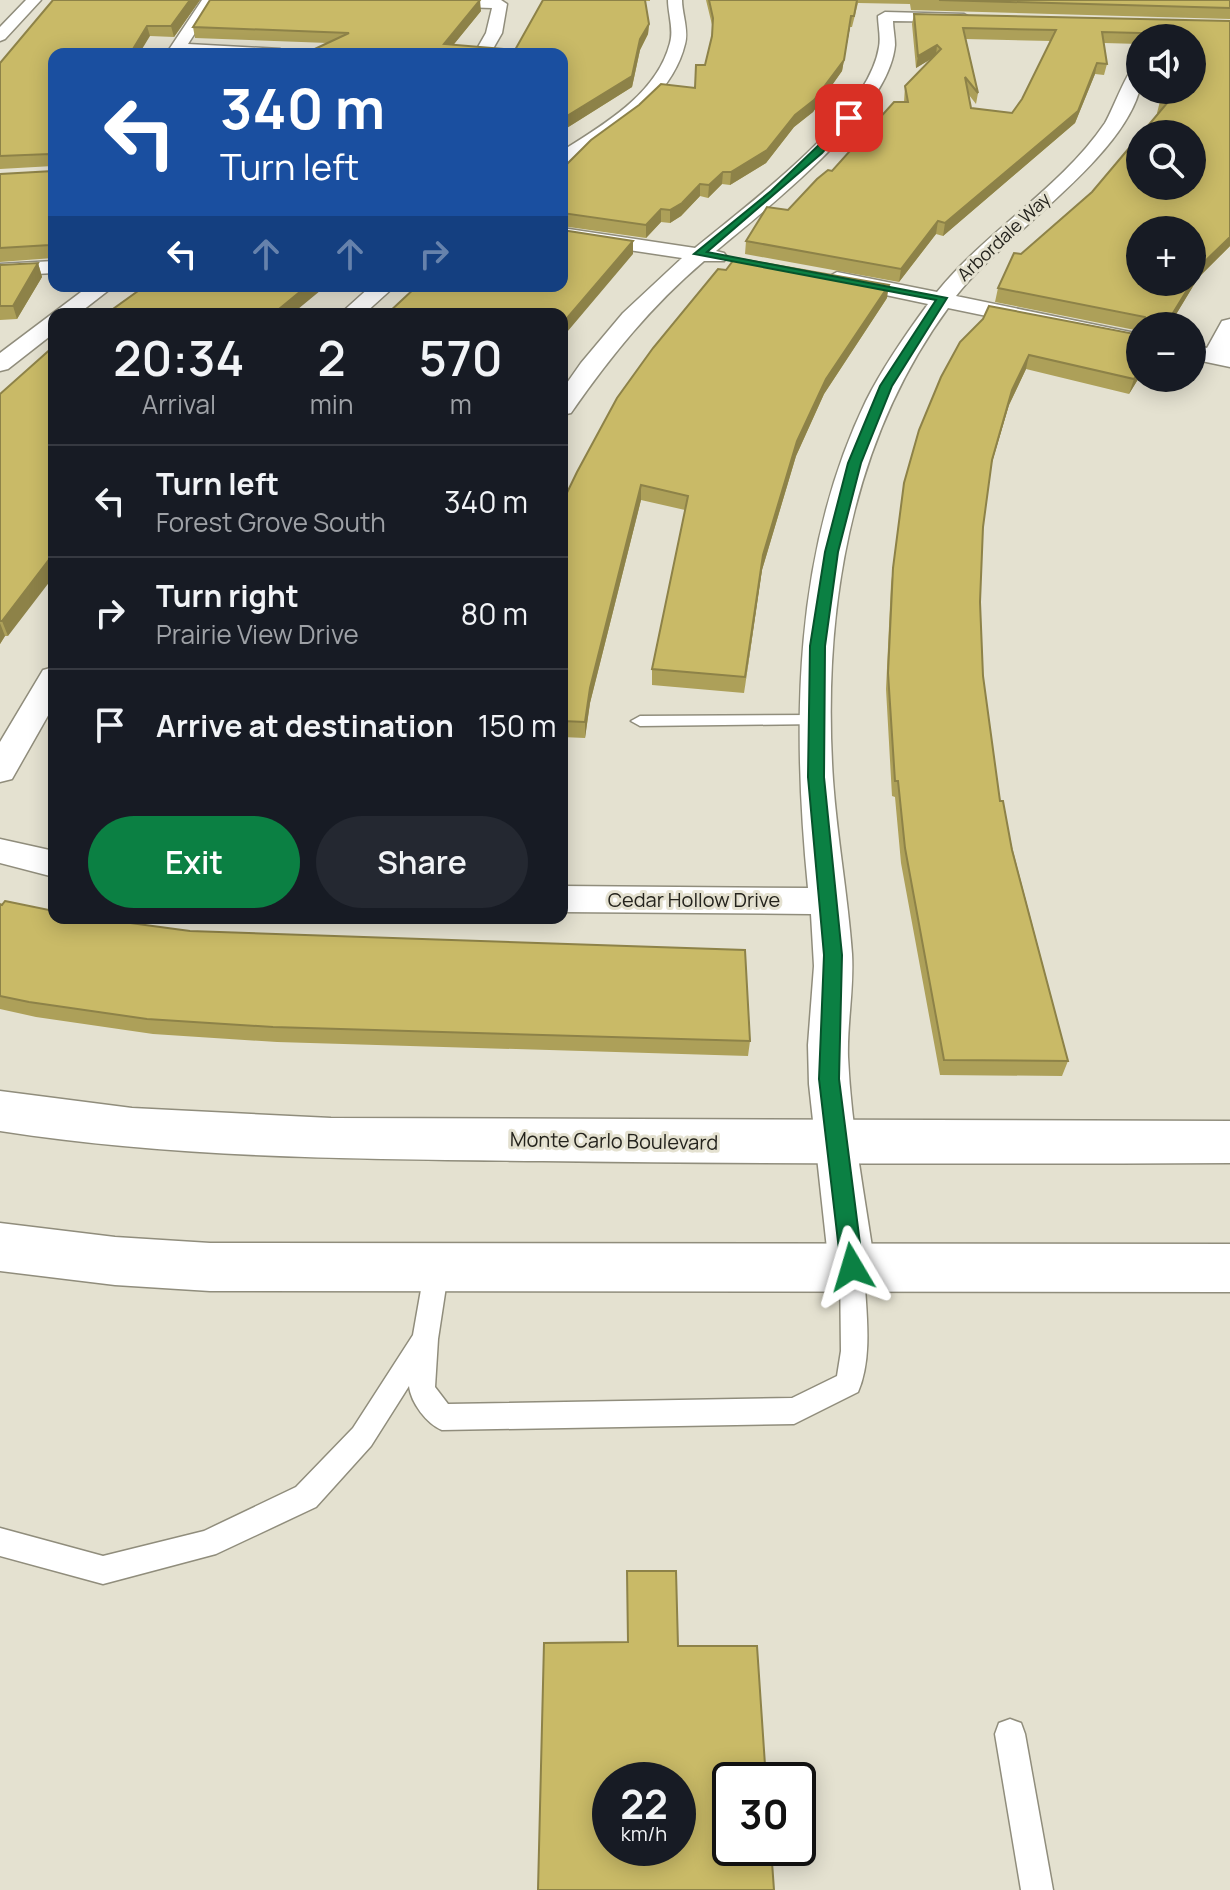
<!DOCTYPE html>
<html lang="en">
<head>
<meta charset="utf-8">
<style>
  :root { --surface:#171b24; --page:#242831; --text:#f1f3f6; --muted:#9ea1a6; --line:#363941; --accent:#0b8043 }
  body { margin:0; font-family:Manrope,sans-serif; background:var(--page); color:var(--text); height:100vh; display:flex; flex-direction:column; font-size:30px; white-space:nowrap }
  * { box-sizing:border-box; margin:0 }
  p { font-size:26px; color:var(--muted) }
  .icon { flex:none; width:44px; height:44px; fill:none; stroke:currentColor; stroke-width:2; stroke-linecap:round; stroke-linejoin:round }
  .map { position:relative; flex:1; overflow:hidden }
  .details { position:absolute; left:48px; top:308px; width:520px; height:616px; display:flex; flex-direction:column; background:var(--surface); border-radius:16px; box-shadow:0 4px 20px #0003 }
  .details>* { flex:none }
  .banner { position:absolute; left:48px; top:48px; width:520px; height:244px; border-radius:16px; box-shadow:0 4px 20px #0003; background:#1a4fa0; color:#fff; overflow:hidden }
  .fabs { position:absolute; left:1126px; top:24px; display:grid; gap:16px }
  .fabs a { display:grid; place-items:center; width:80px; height:80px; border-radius:50%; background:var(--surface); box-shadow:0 4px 20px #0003; font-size:40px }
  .speed { position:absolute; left:592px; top:1762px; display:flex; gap:16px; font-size:40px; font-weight:700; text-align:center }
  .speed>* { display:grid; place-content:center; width:104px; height:104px; border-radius:50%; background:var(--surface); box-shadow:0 4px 20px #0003; line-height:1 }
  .speed small { font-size:20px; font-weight:400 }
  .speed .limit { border:4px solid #111; border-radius:12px; background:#fff; color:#111 }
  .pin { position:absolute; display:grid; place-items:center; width:68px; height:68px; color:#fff; margin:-34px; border-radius:16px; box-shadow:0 4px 12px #0006 }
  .me { position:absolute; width:88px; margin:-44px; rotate:353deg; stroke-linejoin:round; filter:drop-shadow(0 0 6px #0008) }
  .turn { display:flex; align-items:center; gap:28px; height:168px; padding:0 40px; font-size:36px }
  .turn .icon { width:104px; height:104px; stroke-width:2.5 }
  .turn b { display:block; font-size:56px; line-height:68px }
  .lanes { display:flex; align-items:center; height:76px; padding:0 40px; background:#0003; justify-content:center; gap:40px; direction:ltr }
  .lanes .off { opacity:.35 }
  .eta { display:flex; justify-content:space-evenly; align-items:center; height:136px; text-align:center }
  .eta b { font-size:48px; font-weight:600; line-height:56px }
  .primary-button { display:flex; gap:16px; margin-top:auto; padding:16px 40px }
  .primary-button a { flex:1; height:92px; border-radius:48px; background:var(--accent); color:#fff; font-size:32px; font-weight:600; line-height:92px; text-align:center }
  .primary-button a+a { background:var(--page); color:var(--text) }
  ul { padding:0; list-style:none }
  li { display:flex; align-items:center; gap:24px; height:112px; padding:0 40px; border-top:2px solid var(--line) }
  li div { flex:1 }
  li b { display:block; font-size:30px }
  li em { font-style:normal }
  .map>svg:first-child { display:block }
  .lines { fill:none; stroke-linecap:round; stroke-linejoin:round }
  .lane-casing { stroke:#908d7c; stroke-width:3 }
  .street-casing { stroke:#908d7c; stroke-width:3 }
  .secondary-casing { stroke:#908d7c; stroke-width:3 }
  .lane { fill:#fff; fill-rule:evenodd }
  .street { fill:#fff; fill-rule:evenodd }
  .secondary { fill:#fff; fill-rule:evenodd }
  .wall { fill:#ada059; fill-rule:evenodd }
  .shaded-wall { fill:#8d8248 }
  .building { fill:#c9ba67; stroke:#8d8248; stroke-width:2; fill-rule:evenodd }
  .route { fill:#0b8043; stroke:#07532c; stroke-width:2 }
  .labels { text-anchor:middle; stroke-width:6; stroke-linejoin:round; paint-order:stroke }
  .far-street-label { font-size:18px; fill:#24231d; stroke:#e4e1d0 }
  .street-label { font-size:20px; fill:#24231d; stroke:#e4e1d0 }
</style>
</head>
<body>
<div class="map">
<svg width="1230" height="1890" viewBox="0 0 1230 1890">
  <rect width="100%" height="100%" fill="#e4e1d0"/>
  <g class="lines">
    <defs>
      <path id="lane" d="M814,715l9,5 -3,4 -180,2 -9,-5 9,-5z
        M437,1256l9,3 3,8 -11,72 -3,48 13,17 344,-6 45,-22 4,-25 -1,-84 3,-8 9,-3 9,3 3,8c1,39 10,88 -6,125l-64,32 -352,6c-15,-6 -31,-27 -33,-44l-38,60 -55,61 -100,47 -113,30 -103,-28v-28l103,28 101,-25 92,-44 57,-59 60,-93 12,-68 3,-8z
        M1010,1719l11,4 4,11 28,156h-32l-26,-156 4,-11z"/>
      <path id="street" d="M26,0h15l-36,39 -5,2v-14z
        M202,0h14l-28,44 92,5 8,5h-122z
        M366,0h135l6,4 -5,29 -12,21h-16l12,-21 6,-25 -119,-4z
        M668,0h14c0,14 7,30 3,44 -11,46 -53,77 -90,102 -11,7 -21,16 -33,18v-13c41,-26 95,-57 108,-108 4,-14 -2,-29 -2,-43z
        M885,12l79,2 7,4 -7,4 -71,-1c0,7 2,16 2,24 -6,69 -128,163 -179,206l8,2 3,4 -3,4h-20c-53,45 -94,96 -133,152l-9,2v-25l19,-27 42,-50 59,-55 -120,-18v-12l133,20c53,-44 173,-131 184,-201 2,-10 -1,-22 -1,-31z
        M1140,61c0,10 2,21 -1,31 -21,70 -135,143 -183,204l184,38v14l-192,-40c-99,135 -126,307 -115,472 4,58 15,116 19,174 2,35 -5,69 -4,103 3,70 17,140 27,210l-7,15 -16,6 -16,-6 -7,-15 -20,-183 -1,-39 6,-79 -3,-52 -249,-2v-26l246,2c-16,-162 -15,-336 58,-487 17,-34 40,-67 62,-97l-99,-21 -3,-5 11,-6 100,20c50,-62 123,-103 168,-169 8,-13 24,-59 35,-62z
        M54,261v12l-54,3v-12z
        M89,286h25l-36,28h-24v19l-46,36 -8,2v-18z
        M371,286h24l-31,28h-24z
        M1230,319v48l-38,-8v-14l15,3 15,-27z
        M54,667v38l-42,74 -12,3v-40l43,-72z
        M0,839l54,12v26l-54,-14z"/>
      <path id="secondary" d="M0,1091l132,17 199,10 899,3v42c-229,1 -458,1 -687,-2 -182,-2 -362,-2 -543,-30z
        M0,1223l115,14 95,6 1020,1v48l-1020,-1 -95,-6 -115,-14z"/>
    </defs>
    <use href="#lane" class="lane-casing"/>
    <use href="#street" class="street-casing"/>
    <use href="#secondary" class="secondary-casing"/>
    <use href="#lane" class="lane"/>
    <use href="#street" class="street"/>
    <use href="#secondary" class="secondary"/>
  </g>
  <path class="wall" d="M53,0h147l-26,37 -24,-1 -96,18 -1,204 -53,4v-88l53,-3v-5l-53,3v-106z
    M543,0h107v1h-5l4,23 -1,10 -8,16 -8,37 -70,44v-77l-234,-11 -133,-5 -2,-11 288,-16 -28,34 62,5z
    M706,0h524v19l-319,-9 -1,-6 -52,-1 -6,24h-2l-8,44 -29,41 -19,15 -28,36 -36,22 -8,-1 -14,14 -8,-2 -19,20 -11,7 -9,-1 -15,16 -84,-12v-57l133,-81 10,-23 7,-29 1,-7z
    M914,14l316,7v225l-32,32 -29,48h-29v5l-145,-29 3,-14 23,-34 71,-62 66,-79h-1l3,-12 32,-63h-52v6l-36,-1 3,21 -3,11 -9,-1 -20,49 -132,113 -7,-2 -37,48 -154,-28 1,-13 42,-31 44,-39 72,-69 1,-16 27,-28 -16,10 -4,-44zM966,39l85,2 -29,58 -10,14 -41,-5 -2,-13 7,9 2,-11z
    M38,263l4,14 -25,42 -17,1v-55z
    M887,298l-63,96 -28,62 -34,114 -18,123 -92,-8v-16l33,-159 -44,-10 -51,203 -5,35 -23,-1v-234z
    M1140,335v41l-11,18 -103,-25 -17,36 -18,61 -8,61 -3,75 3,74 17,125 68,260 -6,15 -122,-1 -39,-212 -6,-66 -3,-1 -6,-107 5,-105 13,-101 56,-141z
    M0,394l8,242h-3l-5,8z
    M0,904l54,7 696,130 -2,15 -471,-14 -124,-8 -117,-17 -36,-8z"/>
  <path class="shaded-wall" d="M190,0h10l-26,37 -3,-11z
    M480,0l1,11 -35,43 -2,-10z
    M649,24l-1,10 -8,16 -8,37 -70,44v-12z
    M147,26l3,10 -11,18h-9z
    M850,27l-8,44 -29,41 -19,15 -28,36 -36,22 1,-13z
    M937,45l-1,11 -20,12 2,-12z
    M1097,63l-2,11 -20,49 -132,113 2,-13z
    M723,172l-1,12 -14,14 1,-13z
    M700,184v12l-19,20 -11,7v-13z
    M661,209v13l-15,16v-13z
    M938,221l-2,13 -37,48 2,-13z
    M54,237v20l-1,1 -3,-13z
    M1230,237v9l-32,32 -29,48h-4l37,-62z
    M633,241v13l-71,84v-14z
    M38,263l4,14 -25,42 -4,-13z
    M889,285l-2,13 -63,96 -28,62 -34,114 -18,123 19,-138 34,-114 29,-62z
    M307,286h19l-34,28h-19z
    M1029,355l-3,14 -17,36 -21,70 24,-85z
    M1140,369v7l-11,18 5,-15z
    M641,485v15l-51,203 -5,35v-16l5,-34z
    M54,553v23l-46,60 -6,-15z
    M0,623l5,13 -5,8z"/>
  <path class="building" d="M53,0h137l-19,26h-24l-17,28h-76v183l-4,8 -50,3v-74l53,-3 1,-14 -4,-3 -50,2v-93z
    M210,0h270l-36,44 71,6 28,-50h102l4,24 -9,15 -8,37 -70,43v-65h-258l45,-21 -156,-6z
    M709,0h148l-3,16h-3l-7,44 -30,40 -19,15 -28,35 -36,22h-8l-14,13 -9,-1 -18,19 -12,7 -9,-1 -15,16 -84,-12v-44l29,-29 48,-35 22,-21 34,4 1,-23h9l7,-29 1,-18z
    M939,0h291v8z
    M914,14l316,7v216l-28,27 -10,17v-51h-52v52h52l-27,44h-20v-9l-147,-29 16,-35 7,1 71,-62 48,-57v51h52v-52h-51l27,-32 -8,-1 6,-11h26v-52h-14v-4l-76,-2 5,32 -10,-1 -19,48 -133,112 -7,-2 -37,48 -155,-28 21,-34 21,3 29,-31 11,-9 4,1 62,-69h14l-3,-16 36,-37 -4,-4 -19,11zM963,28l93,2 -34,69 -10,14 -41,-5 -6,-31 13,16z
    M562,230l71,11 -71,83v-10h-175l30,-28h145z
    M735,258l154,27 -63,94 -29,62 -34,114 -18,122 -93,-8 36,-173 -47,-11 -51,203 -5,34 -23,-1v-218l15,-31 40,-74 36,-50 65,-79 8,1z
    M38,263l-25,43h-13v-41z
    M145,286h162l-34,28h-167z
    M989,306l151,29v34l-6,10 -105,-24 -17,35 -20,70 -9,67 -3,75 3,74 17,125h3l9,49 56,211 -124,-1 -39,-212 -7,-67h-3l-7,-108 5,-105 11,-85 15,-53 22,-53 19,-35 23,-23z
    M54,346v207l-52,68h-2v-227z
    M5,901l49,10v7h39l97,13 555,19 5,91 -477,-14 -126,-8 -118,-17 -29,-6v-92l2,1z
    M627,1571h49l2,75h79l9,134h-36v68h41l3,42h-236l6,-247 84,-1zM610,1780h68v68h-68z"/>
  <path class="route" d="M849,116l4,2 -31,35 -115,99 240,46 -55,88 -31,77 -23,89 -13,94 -1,131 18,178 -3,124 24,188 -3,7 -8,3 -8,-3 -3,-7 -22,-188 5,-124 -16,-178 2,-131 15,-94 23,-89 32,-77 56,-86 -242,-46 77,-63z"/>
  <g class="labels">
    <g class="far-street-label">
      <text transform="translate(1004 237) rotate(-43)" y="6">Arbordale Way</text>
    </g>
    <g class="street-label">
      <text x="694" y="907">Cedar Hollow Drive</text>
      <text transform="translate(614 1141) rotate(1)" y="7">Monte Carlo Boulevard</text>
    </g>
  </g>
</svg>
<div class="fabs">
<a><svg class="icon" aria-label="sound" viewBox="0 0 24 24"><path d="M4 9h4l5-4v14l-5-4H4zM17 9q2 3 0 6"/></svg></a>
<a><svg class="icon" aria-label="search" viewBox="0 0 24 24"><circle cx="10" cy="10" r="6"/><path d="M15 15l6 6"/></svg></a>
<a>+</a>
<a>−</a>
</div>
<div class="speed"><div>22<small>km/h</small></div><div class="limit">30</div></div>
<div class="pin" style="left:849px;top:118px;background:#d93025"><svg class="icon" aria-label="arrive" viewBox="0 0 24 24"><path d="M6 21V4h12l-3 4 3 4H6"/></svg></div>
<svg class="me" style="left:852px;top:1267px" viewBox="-20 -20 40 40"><path d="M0-17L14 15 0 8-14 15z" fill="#0b8043" stroke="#fff" stroke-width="4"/></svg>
<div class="banner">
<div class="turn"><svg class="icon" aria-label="left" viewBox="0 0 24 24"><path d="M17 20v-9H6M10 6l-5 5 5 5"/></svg><div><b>340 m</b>Turn left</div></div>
<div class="lanes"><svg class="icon" aria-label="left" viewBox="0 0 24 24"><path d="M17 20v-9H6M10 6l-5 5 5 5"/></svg><svg class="icon off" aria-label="ahead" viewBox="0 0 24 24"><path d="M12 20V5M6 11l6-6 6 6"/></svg><svg class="icon off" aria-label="ahead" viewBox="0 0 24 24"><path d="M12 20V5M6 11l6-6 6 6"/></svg><svg class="icon off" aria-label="right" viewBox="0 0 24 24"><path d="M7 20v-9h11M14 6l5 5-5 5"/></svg></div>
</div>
<section class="details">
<div class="eta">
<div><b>20:34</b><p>Arrival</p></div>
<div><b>2</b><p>min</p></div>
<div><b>570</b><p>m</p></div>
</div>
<ul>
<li><svg class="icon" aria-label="left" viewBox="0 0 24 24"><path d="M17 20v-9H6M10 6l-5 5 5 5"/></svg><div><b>Turn left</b><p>Forest Grove South</p></div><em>340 m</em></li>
<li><svg class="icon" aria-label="right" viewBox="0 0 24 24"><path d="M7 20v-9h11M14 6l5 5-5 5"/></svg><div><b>Turn right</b><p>Prairie View Drive</p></div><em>80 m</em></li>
<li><svg class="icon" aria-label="arrive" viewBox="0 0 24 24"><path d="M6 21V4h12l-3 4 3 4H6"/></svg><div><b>Arrive at destination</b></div><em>150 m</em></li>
</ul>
<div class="primary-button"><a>Exit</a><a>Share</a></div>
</section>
</div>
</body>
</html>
